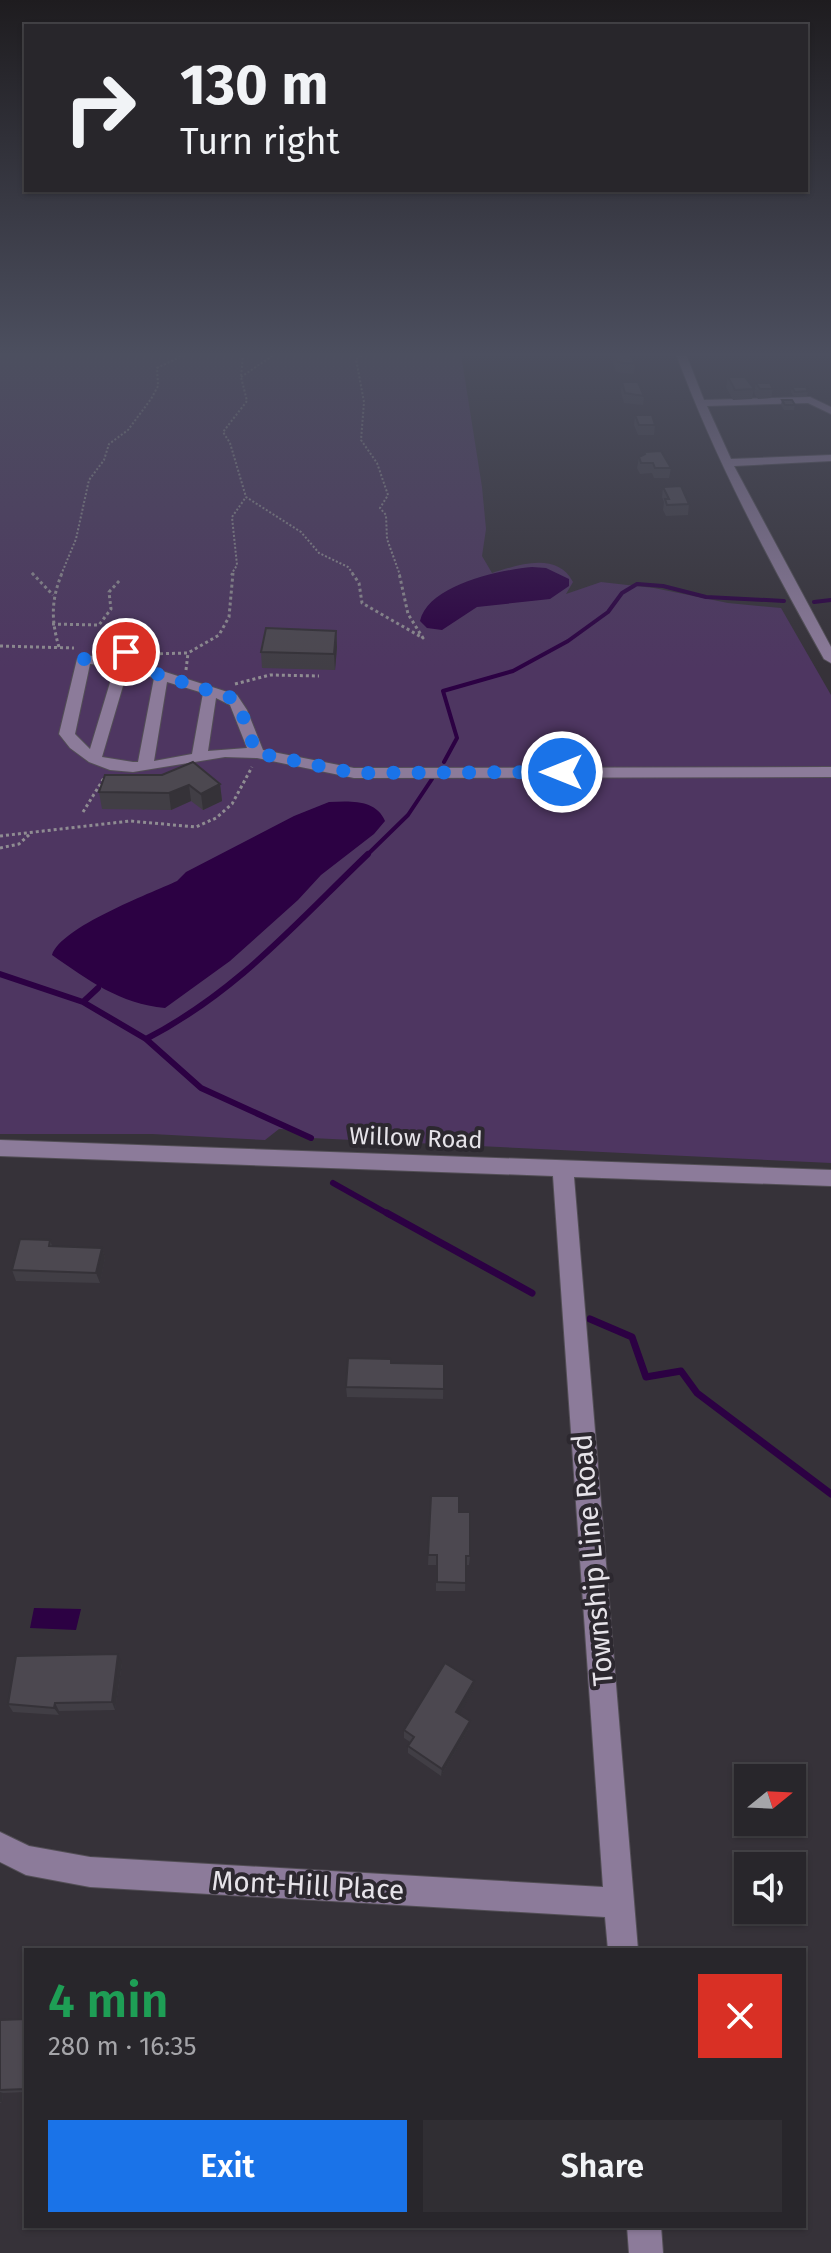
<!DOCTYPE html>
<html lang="en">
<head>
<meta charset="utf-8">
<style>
  :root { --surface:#28262b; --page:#302e33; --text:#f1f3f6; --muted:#a5a5a9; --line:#444347; --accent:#1a73e8 }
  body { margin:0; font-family:"Fira Sans",sans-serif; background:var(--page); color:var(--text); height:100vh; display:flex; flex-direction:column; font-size:30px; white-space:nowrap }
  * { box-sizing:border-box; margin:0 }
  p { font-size:26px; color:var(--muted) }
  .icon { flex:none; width:44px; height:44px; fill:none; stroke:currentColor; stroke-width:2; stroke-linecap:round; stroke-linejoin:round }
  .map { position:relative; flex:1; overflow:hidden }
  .sheet { position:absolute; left:24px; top:1948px; width:782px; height:280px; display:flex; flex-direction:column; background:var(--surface); border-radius:0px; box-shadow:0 2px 6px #0004,0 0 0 2px var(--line) }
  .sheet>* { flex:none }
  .hud { position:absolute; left:24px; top:24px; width:784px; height:168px; border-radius:0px; box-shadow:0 2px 6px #0004,0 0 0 2px var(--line); background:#28262b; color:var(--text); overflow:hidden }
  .needle { width:52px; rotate:72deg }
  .tools { position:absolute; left:734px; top:1764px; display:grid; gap:16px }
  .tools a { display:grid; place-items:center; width:72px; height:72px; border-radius:0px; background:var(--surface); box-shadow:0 2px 6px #0004,0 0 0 2px var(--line); font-size:40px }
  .pin { position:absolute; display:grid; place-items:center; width:68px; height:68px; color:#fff; margin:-34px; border:4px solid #fff; border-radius:50%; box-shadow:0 2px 8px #0007 }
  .me { position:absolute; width:88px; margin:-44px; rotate:270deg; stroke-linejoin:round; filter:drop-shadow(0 0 6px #0008) }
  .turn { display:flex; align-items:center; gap:28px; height:168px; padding:0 24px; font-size:36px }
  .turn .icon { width:104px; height:104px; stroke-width:2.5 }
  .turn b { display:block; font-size:56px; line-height:68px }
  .round { display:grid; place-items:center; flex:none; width:84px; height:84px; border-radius:0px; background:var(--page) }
  .headline { display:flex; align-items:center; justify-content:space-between; height:136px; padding:0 24px }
  h1 { font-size:48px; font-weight:600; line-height:60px; color:#1e9e55 }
  .primary-button { display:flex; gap:16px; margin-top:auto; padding:16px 24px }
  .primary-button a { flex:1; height:92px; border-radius:0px; background:var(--accent); color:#fff; font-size:32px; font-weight:600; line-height:92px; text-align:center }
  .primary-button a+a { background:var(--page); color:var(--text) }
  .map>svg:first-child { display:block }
  .green { fill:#4e3661 }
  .water { fill:#2c0143 }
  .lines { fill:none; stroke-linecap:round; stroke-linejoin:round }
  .stream-far2 { stroke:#2c0143; stroke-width:4 }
  .stream-far1 { stroke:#2c0143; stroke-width:6 }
  .stream { stroke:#2c0143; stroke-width:7 }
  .minor-casing { stroke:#524e55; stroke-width:2 }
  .path-far1 { stroke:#8f8c92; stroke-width:2; stroke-dasharray:2 2; stroke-linecap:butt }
  .path { stroke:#8f8c92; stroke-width:3; stroke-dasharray:3 3; stroke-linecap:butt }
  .minor { fill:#8c7b9a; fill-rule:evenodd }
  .wall { fill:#413e45 }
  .shaded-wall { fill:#353238 }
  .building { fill:#4c4850; stroke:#353238; stroke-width:2 }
  .route { stroke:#1a73e8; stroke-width:14; stroke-dasharray:0 25.2 }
  .labels { text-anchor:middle; stroke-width:8; stroke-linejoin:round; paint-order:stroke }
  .street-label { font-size:24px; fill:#e6e3e9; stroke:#2c282f }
  .near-street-label { font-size:28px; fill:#e6e3e9; stroke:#2c282f }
</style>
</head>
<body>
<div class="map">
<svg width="831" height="2253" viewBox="0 0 831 2253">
  <rect width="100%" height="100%" fill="#363239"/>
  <path class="green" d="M0,354h461l21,133 4,42 -4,27 10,17c26,-8 65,-22 81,9l-7,12 35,-12 53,6 74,15 53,5 50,87v468l-520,-25 -14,-8 -18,-1 -14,11 -113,-6h-152z"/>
  <path class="water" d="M532,567l14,1 23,11v7l-19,13 -73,8 -35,23 -15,-2 -7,-7c8,-36 79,-51 112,-54z
    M329,802c21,-1 47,-3 56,19l-11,13 -53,41 -23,25 -68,61 -65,47c-45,-4 -77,-28 -113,-53 9,-28 97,-61 125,-74l9,-9 108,-56z
    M34,1608l47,1 -5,21 -46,-2z"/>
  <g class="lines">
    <path class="stream-far2" d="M814,602l17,-2
      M444,762l13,-24 -14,-47 70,-20 55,-30 40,-29 14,-19 15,-9 26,2 43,11 78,4
      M366,856l42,-41 24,-36"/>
    <path class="stream-far1" d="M0,974l83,28
      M98,988l-15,14 63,37 55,49 110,50
      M146,1039c91,-47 150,-116 222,-185
      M333,1183l57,32"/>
    <path class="stream" d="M387,1213l145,80
      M590,1319l42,18 14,40 35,-6 16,22 134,101"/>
    <defs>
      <path id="minor" d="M676,354h10l18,46 106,-3 21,10v7l-23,-11 -101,3 24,53 100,-4v6l-97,5 97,181v16l-7,-4c-56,-100 -109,-200 -148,-305z
        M84,655l44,5 109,35 10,15 16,40 91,18 477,-1v10l-477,1 -97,-20 -32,-1 -92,15 -23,-2 -21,-8 -19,-14 -11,-14 18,-75zM90,664l25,2 -25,83 -15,-15zM128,669l26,9 -16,84h-5l-31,-5zM167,682l36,11 -11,61 -38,7zM216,698l14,7 17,43 -39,3z
        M0,1140l831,30v16l-257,-9 64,773h-30l-3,-33 -515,-30 -64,-12 -26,-13v-30l29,14 61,11 513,30 -50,-711 -553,-20z
        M627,2226h34l2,27h-34z"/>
    </defs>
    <use href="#minor" class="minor-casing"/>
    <path class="path-far1" d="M243,354l-2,23 6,24 -24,31 7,11 16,54 55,35 18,21 29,14 6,8
      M365,354l-9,5 8,43 -3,38 16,23 11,32 -8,13 6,7 1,24 13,36
      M241,377l34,-23
      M32,573l2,2
      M61,575l15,-36 13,-59 15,-20 5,-16 19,-14 23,-31 7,-13 -1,-18 29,-14
      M231,575l6,-10 -5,-48 14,-20"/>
    <path class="path" d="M32,573l21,22
      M352,573l7,10 3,20 61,35 -15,-24 -9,-41
      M52,624l47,1 12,-16 -2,-17 12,-13
      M0,646l74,2
      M59,647c-8,-27 -8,-47 3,-74
      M148,654l40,-1 31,-18 10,-18 4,-44
      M186,670l2,-17
      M235,684l35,-9 49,1
      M83,812l21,-34
      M0,836l130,-15 66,6 20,-9 16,-14 20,-37
      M0,848l19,-4 11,-10"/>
    <use href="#minor" class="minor"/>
  </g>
  <path class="wall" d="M614,354l21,10 -1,10 -18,-2 -3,-10z
    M728,377l26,12 -2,10 -19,1 -7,-13z
    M622,382l22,14 -1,9 -19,-2 -3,-11z
    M756,383l17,6 -2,9 -13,1 -4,-6z
    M792,387l16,4 -1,5 -13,1 -3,-5z
    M782,400l13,5 -1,5h-10l-3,-5z
    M635,415l20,10 -1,10h-16l-4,-10z
    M644,452l27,16 -2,10h-15l-2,-5 -12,1 -3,-6 2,-11 4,-2z
    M663,487l26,17 -1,11 -22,1 -3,-6 1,-8 -2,-5z
    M336,631l1,16 -2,23 -73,-2 -1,-16z
    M105,775l115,9 2,17 -19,9 -12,-9 -20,9 -69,-1 -3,-17z
    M50,1240l2,6 50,2 3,10 -5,25 -84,-2 -4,-11z
    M444,1364l-1,35 -96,-2 -1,-10z
    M431,1496l28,16 11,44 -1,9h-3l-1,26h-29v-26h-8z
    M122,1663l-7,47 -56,1v4l-46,-3 -5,-8z
    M474,1681v8l-15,25 10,14 -28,48 -33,-23v-7l2,-4 -6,-4v-8z
    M26,2019v73l-23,1 -1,10h-2v-83z"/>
  <path class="shaded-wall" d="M336,631l1,16 -2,23 -1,-16z
    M220,784l2,17 -19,9 -2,-16z
    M189,785l2,16 -20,9 -2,-17z
    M102,1248l3,10 -5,25 -4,-10z
    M118,1654l4,9 -7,47 -3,-8z
    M474,1681v8l-18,31v-8z
    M55,1703l4,8v4l-5,-7z
    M470,1721l-1,7 -28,48 1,-7z
    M0,2092l3,1 -1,10 -2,-1z"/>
  <path class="building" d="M615,354h15l5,10 -18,-2z
    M728,377h17l9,12 -19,1z
    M622,382h16l6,14 -19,-3z
    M756,383h14l3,6h-13z
    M792,387h14l2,4 -13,1z
    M782,400h10l3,5h-10z
    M635,415h17l3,10h-16z
    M661,451l10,17h-16l-2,-5h-12l-2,-6 6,-3 -1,-2z
    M681,486l8,18 -22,1 -2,-6h4l-6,-12z
    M266,628l70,3 -2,23 -73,-2z
    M193,762l27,22 -19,10 -12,-9 -20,8 -70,-1 6,-17h57z
    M20,1239l30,1 -1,6 53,2 -6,25 -84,-3z
    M348,1358l43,1v4l53,1v25l-98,-2z
    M431,1496h28v16h11v44h-4v27l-29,-1v-27h-9z
    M118,1654l-6,48 -57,1 -1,5 -46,-4 8,-48z
    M445,1663l29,18 -18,31 14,9 -28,48 -34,-23 6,-9 -10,-7z
    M26,2019v70l-26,1v-70z"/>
  <linearGradient id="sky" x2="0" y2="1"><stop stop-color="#1e1c1f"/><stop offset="0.53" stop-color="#4c4f5f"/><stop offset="1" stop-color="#4c4f5f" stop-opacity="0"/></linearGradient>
  <rect width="831" height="669" fill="url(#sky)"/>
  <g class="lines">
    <path class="route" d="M126,652l-40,-3 -2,10 39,4 109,35c13,15 16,37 25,55l97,20 208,-1"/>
  </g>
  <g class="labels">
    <g class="street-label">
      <text transform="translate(416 1138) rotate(2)" y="8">Willow Road</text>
    </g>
    <g class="near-street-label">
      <text transform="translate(592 1560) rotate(-95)" y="10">Township Line Road</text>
      <text transform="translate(308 1885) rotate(3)" y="10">Mont-Hill Place</text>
    </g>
  </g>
</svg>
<div class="tools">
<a><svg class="needle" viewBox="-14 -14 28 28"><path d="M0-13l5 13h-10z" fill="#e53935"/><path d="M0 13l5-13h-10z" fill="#a5a5a9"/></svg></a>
<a><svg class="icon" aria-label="sound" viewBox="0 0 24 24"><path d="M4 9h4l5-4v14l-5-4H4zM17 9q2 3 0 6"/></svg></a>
</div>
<div class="pin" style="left:126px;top:652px;background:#d93025"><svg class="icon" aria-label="arrive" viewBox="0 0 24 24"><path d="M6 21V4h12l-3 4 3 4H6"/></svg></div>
<svg class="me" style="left:562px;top:772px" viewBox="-20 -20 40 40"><circle r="17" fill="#1a73e8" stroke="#fff" stroke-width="3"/><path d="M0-11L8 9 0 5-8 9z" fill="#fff"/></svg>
<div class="hud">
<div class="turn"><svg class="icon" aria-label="right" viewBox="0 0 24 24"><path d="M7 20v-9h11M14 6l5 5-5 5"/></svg><div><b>130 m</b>Turn right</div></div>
</div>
<section class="sheet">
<div class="headline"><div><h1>4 min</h1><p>280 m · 16:35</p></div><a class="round" style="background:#d93025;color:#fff"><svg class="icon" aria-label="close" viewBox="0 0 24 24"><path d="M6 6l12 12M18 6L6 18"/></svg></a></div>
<div class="primary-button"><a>Exit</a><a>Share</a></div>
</section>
</div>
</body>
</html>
